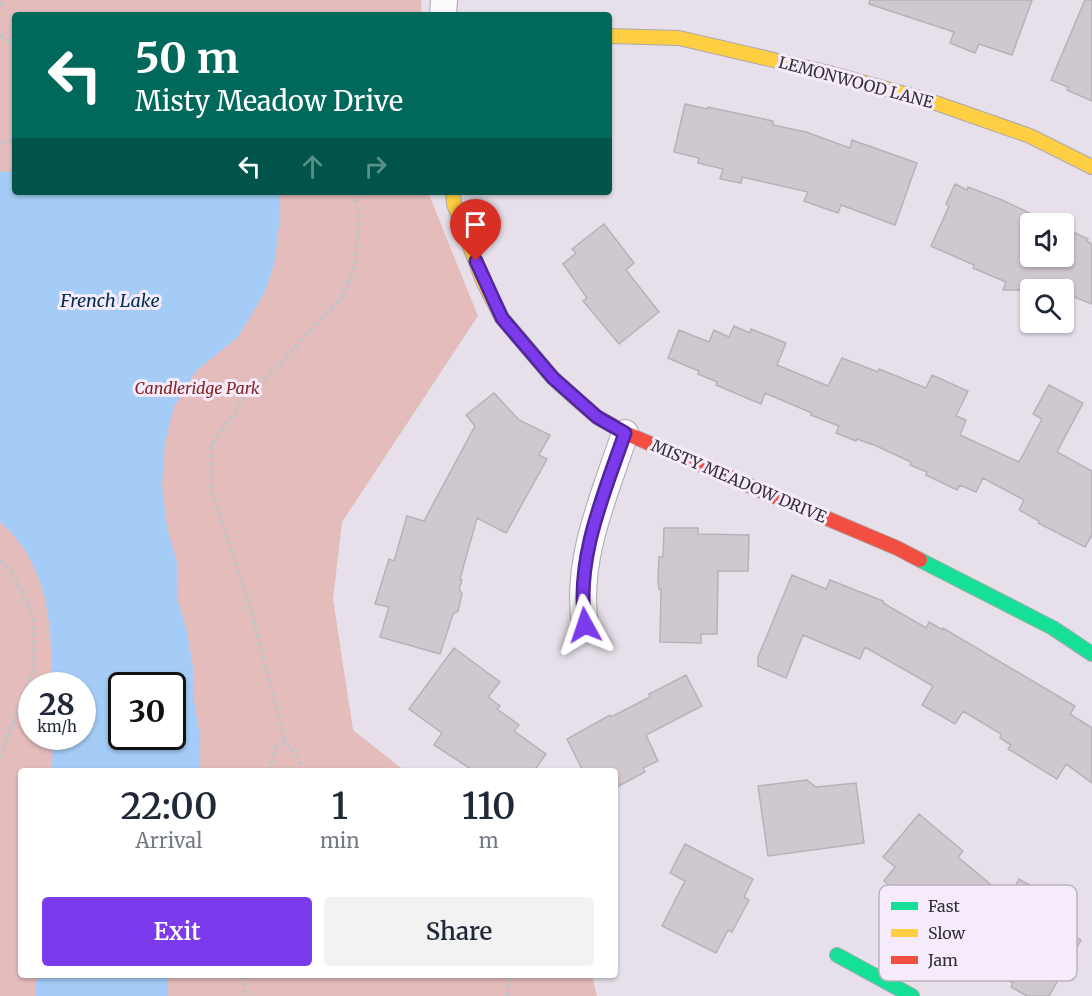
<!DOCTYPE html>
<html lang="en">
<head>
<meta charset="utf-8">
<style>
  :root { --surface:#fff; --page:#f2f2f3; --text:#1f2937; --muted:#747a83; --accent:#7c3aed }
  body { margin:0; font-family:Merriweather,serif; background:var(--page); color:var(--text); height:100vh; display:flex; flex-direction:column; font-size:22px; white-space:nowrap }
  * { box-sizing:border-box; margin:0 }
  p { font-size:20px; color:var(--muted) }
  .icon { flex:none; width:33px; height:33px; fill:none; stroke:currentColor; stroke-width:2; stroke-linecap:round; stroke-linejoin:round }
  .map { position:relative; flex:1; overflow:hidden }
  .drawer { position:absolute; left:18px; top:768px; width:600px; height:210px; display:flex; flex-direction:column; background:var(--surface); border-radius:6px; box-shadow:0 2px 4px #0004 }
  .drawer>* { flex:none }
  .guide { position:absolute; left:12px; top:12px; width:600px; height:183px; border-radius:6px; box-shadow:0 2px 4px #0004; background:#00695c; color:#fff; overflow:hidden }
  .buttons { position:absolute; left:1020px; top:213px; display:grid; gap:12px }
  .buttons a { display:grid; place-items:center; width:54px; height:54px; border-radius:6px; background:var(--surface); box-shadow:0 2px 4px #0004; font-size:30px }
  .speed { position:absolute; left:18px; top:672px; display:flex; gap:12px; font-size:30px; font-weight:700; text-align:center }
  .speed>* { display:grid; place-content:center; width:78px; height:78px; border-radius:50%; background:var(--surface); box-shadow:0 2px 4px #0004; line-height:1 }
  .speed small { font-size:15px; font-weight:400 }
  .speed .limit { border:3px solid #111; border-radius:9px; background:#fff; color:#111 }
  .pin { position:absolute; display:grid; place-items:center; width:51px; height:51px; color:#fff; margin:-62px -26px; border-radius:50% 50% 50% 0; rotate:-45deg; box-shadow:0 0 6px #0007 }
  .pin .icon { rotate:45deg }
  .me { position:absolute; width:66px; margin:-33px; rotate:355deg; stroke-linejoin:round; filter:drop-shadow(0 0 4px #0008) }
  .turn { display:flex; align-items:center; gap:21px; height:126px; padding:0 24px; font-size:27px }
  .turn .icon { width:78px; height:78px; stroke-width:2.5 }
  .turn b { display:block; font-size:42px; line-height:51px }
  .lanes { display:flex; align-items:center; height:57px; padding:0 24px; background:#0003; justify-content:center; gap:30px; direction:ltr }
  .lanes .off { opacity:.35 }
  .eta { display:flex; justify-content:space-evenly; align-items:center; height:102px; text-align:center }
  .eta b { font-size:36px; font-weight:600; line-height:42px }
  .button { display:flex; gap:12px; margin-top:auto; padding:12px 24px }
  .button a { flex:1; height:69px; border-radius:6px; background:var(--accent); color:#fff; font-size:24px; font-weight:600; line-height:69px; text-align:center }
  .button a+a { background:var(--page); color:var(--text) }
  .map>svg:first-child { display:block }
  .green { fill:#e5bcbc; fill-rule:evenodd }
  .water { fill:#a4ccf6; fill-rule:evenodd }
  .building { fill:#d0c8cf; stroke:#b8b1b7; stroke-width:1.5 }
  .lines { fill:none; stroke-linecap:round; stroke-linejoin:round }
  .street-casing { stroke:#ada8af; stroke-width:28 }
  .fast-casing { stroke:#ada8af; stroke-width:16 }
  .slow-casing { stroke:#ada8af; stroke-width:16 }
  .jam-casing { stroke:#ada8af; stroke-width:16 }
  .path { stroke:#c5c3c6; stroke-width:4; stroke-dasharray:4.5 3; stroke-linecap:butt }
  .street { stroke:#fbfafc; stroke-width:26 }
  .fast { stroke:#16e098; stroke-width:14 }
  .slow { stroke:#ffcf43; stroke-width:14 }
  .jam { stroke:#f24e42; stroke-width:14 }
  .route-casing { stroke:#51269a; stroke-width:15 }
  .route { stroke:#7c3aed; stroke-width:10 }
  .labels { text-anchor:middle; stroke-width:6; stroke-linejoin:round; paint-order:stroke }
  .street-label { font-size:16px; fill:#343036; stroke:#f6ebfb }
  .park-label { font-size:16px; font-style:italic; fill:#832321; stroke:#f6ebfb }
  .water-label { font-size:18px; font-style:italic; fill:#002e51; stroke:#f6ebfb }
  .key { fill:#f6ebfb; stroke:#bcb3c0; stroke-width:1.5 }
  .key-label { font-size:16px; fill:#343036 }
</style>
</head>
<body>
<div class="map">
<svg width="1092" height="996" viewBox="0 0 1092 996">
  <rect width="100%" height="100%" fill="#e7e0ea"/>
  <path class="green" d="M0,0h421l1,15h-407v177h413l50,124 -136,206 -9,77 20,131 52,41h-384v204h571l5,21h-597zM32,686h50v50h-50zM122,686h50v50h-50z"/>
  <path class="water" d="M15,171v21h265l-1,32 -4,37 -10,31 -27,45 -42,34 -22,36 -9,35 -3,42 5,44 10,34 1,39 9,31 6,35 1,34 6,35 -1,31 -2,4h-145l1,-34 29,-1v-50l-30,-1c0,-61 -3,-120 -52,-163v-350zM122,686h50v50h-50z
    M37,975h131v21h-133z"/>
  <path class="building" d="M870,0h162l-20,55 -33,-11 -4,9 -25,-10 4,-11 -85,-28z
    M1085,0h7v101l-25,-11 1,-3 -17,-7z
    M685,104l22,5 1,-2 65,14v4l33,7 44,16 2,-8 65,23 -22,62 -54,-20 -3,8 -34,-12 4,-9 -66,-15 -1,6 -21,-4 3,-10 -25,-6 1,-5 -25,-6z
    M955,184l12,6 1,-3 34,13 51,24h-23v32h34v-28l24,11 -1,2 5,3v60l-28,-11v-3h-61l3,-8 -33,-14 1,-3 -43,-19 18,-40 -3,-2z
    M604,224l30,39 -8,7 33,42 -40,32 -36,-43 4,-3 -24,-34 13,-11 -4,-4z
    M734,326l16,7 1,-4 35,14 -9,22 51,21 14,-28 36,14 1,-3 47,19 6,-13 36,16 -12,25 10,4 -6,15 59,27 23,-43 -9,-5 16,-29 34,18 -26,49 35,19v64l-7,12 -47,-24 1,-2 -20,-11 5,-10 -41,-22 -7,14 -16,-7 -3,5 -31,-15 1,-3 -17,-7 1,-3 -41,-19v1l-13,-5 -1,2 -20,-8 3,-7 -28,-11 1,-2 -47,-20 -4,11 -45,-19 1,-3 -19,-8 1,-3 -31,-13 11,-28 30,12 5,-12 15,7z
    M494,393l25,27 31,15 -11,20 8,4 -41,74 -29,-15 -17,61 2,1 -3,9 3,5 -4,17 -5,3 -13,40 -60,-17 9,-30 -14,-3 14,-45 5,2 13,-45 17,5 51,-95 -9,-11z
    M664,528h34v6l51,1 -1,36h-30l-1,63h-16v9l-41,-1 1,-53h-2l-1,-9 1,-23h4z
    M792,575l34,14 4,-9 53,21v2l43,25 3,-6 14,8v-2l132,78 -5,8 22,14v55l-26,-19 -9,15 -49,-30 3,-4 -11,-7 1,-4 -38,-23 -8,13 -33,-19 11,-19 -68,-39 -5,12 -57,-24 -17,43 -28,-12v-9z
    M454,648l46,34 -12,15 12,9 -3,3 22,16 -5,6 32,23 -12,17h-60l-40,-26 8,-12 -33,-24z
    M686,675l16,31 -56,29 12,26 -15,7 2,4 -30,16v-17h-32l-16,-32 43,-24 1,2 39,-20 -1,-3z
    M807,780l9,7 40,-4 8,60 -96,13 -10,-70z
    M919,814l44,37 -5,6 50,42 11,-20 30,17 -11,19 43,25 -32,56h-22l-16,-9 2,-4 -24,-13 2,-4 -12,-8 24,-42 -35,-17 -21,25 -22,-18 -2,2 -11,-10 -4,4 -24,-21 11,-14 -12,-10z
    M685,844l68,35 -9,18 5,3 -17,32 -4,-2 -12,23 -54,-27 23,-45 -15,-8z"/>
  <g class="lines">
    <defs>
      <path id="street" d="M443,15l1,-15
        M585,625c-10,-66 20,-131 40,-192"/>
      <path id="fast" d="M920,560l133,68 39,26
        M837,955l75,41"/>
      <path id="slow" d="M609,36l70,2 146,34 105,29 100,35 62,31
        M453,192l1,12 29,77 19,37 51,60 20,18"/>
      <path id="jam" d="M573,396l24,21 28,16 272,115 23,12"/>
    </defs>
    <use href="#street" class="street-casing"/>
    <use href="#fast" class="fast-casing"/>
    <use href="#slow" class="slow-casing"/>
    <use href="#jam" class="jam-casing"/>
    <path class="path" d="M0,5l4,-5
      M0,35l15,11
      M0,143l15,-4
      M0,560l15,16 19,44v49l-34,88
      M269,771l7,-23 9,-8
      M306,771l-21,-31 -37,-139 -37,-112v-44l33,-46 36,-35 61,-66 14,-32 4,-50 -5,-24
      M243,975l3,21
      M507,996l3,-21"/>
    <use href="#street" class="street"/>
    <use href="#fast" class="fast"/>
    <use href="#slow" class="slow"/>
    <use href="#jam" class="jam"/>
  </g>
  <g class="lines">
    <defs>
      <path id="route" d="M476,261l26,57 51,60 44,39 28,16c-21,61 -50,126 -40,192"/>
    </defs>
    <use href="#route" class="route-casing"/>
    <use href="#route" class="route"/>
  </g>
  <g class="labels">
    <g class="street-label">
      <text transform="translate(856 82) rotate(15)" y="6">LEMONWOOD LANE</text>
      <text transform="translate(739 481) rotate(23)" y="6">MISTY MEADOW DRIVE</text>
    </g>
    <g class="park-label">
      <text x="197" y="394">Candleridge Park</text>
    </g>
    <g class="water-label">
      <text x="110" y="307">French Lake</text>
    </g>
  </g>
  <rect x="879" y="885" width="198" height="96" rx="9" class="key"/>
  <rect x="891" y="902" width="27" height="8" fill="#16e098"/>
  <rect x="891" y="929" width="27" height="8" fill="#ffcf43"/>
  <rect x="891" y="956" width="27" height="8" fill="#f24e42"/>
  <g class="key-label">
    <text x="928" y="912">Fast</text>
    <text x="928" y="939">Slow</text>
    <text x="928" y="966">Jam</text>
  </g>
</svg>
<div class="buttons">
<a><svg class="icon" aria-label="sound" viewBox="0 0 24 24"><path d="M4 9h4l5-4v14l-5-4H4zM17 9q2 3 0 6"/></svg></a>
<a><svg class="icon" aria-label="search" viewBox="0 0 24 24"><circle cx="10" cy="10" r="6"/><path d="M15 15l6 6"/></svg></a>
</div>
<div class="speed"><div>28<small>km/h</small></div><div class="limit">30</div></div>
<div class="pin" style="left:476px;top:261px;background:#d93025"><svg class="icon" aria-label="arrive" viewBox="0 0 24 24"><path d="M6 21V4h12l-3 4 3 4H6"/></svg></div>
<svg class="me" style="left:585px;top:625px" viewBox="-20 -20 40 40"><path d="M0-17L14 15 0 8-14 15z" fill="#7c3aed" stroke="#fff" stroke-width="4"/></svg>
<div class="guide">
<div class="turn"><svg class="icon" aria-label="left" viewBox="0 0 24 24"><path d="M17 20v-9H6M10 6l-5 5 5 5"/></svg><div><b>50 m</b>Misty Meadow Drive</div></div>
<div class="lanes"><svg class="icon" aria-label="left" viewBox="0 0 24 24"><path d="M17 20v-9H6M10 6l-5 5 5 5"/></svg><svg class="icon off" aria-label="ahead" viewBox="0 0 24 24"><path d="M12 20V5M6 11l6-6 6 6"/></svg><svg class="icon off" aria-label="right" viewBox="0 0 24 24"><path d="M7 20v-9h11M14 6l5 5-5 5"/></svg></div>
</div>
<section class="drawer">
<div class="eta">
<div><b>22:00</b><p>Arrival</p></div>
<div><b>1</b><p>min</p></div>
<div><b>110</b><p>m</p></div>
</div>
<div class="button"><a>Exit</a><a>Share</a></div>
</section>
</div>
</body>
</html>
